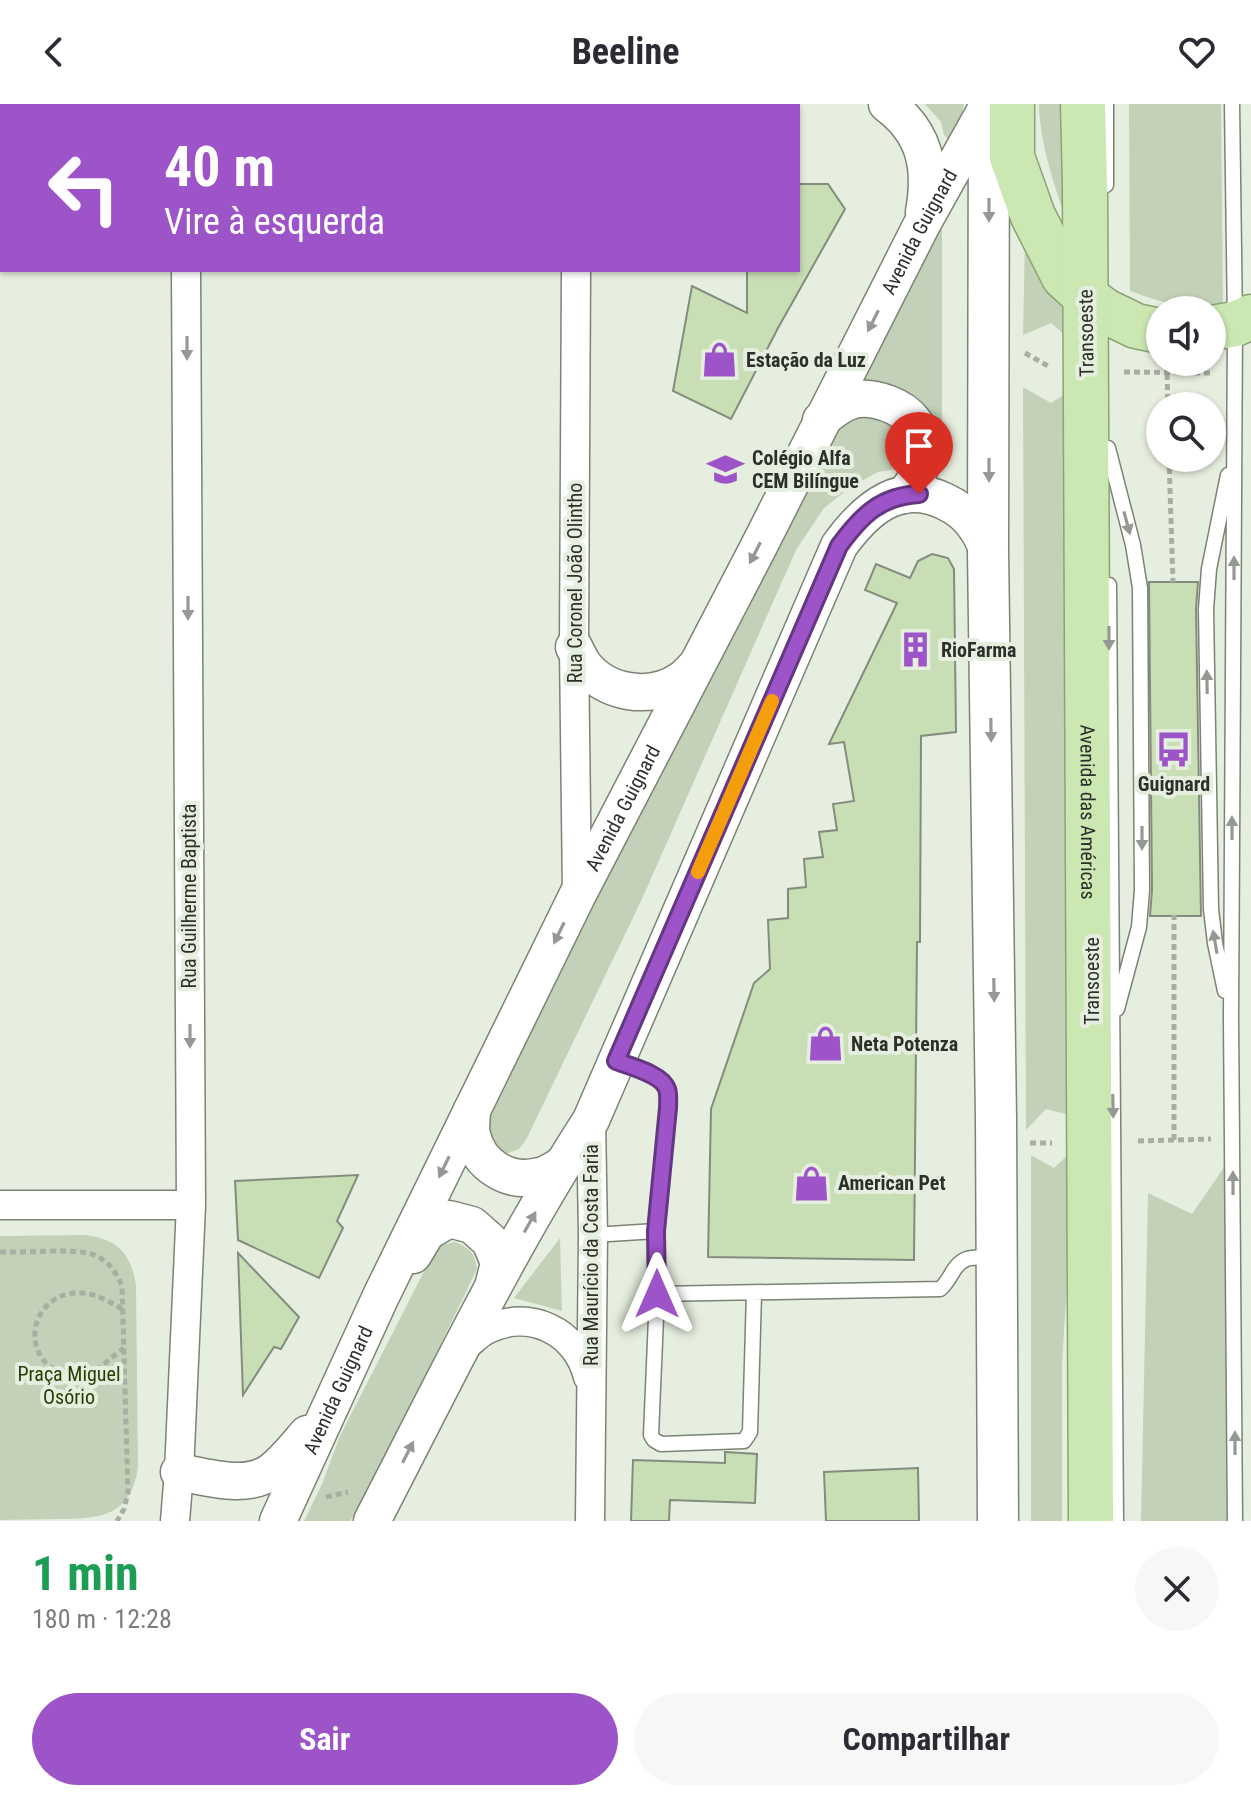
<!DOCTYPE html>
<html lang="pt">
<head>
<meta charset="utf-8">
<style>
  :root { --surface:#fff; --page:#f7f7f7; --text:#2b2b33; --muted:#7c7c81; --accent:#9c54c8 }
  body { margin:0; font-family:"Roboto Condensed",sans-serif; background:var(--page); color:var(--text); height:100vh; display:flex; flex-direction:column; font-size:30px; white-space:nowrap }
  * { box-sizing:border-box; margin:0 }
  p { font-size:26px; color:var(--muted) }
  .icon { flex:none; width:44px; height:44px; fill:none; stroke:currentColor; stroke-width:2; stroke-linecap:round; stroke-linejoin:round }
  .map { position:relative; height:1417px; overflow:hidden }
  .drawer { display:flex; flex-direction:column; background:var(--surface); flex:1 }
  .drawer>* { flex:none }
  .guide { position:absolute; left:0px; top:0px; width:800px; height:168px; box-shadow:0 2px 6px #0004; background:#9c54c8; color:#fff; overflow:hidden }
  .tools { position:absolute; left:1146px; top:192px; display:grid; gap:16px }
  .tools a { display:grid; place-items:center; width:80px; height:80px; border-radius:50%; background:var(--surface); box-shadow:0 2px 6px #0004; font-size:40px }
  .pin { position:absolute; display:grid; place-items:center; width:68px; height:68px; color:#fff; margin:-82px -34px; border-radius:50% 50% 50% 0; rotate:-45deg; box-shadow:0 0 8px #0007 }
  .pin .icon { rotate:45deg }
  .me { position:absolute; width:88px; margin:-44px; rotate:0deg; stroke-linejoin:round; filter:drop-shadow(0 0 6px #0008) }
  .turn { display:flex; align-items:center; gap:28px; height:168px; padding:0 32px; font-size:36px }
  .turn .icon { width:104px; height:104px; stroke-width:2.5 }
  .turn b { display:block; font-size:56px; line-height:68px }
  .round { display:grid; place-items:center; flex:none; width:84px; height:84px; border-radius:42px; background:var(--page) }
  .headline { display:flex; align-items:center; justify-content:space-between; height:136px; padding:0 32px }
  h1 { font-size:48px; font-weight:700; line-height:60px; color:#1e9e55 }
  .cta { display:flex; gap:16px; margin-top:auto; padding:16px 32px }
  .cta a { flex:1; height:92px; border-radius:48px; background:var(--accent); color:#fff; font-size:32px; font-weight:700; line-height:92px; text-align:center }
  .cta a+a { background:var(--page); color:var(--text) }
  header { display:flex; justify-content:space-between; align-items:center; height:104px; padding:0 32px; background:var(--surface); font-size:36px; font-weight:700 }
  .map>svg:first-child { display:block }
  .green { fill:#c3d1b8 }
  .building { fill:#c8deb5; stroke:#848c7d; stroke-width:2 }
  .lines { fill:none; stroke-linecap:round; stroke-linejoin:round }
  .service-casing { stroke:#7b8375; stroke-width:17 }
  .minor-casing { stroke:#7b8375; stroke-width:31 }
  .tertiary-casing { stroke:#7b8375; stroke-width:39 }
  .secondary-casing { stroke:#7b8375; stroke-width:43 }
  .trunk-casing { stroke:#8ba376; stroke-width:47 }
  .path { stroke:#a8afa2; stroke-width:5; stroke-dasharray:6 4; stroke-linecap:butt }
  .service { stroke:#fff; stroke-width:14 }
  .minor { stroke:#fff; stroke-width:28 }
  .tertiary { stroke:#fff; stroke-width:36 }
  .secondary { stroke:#fff; stroke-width:40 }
  .trunk { stroke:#cbe7b2; stroke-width:44 }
  .oneway { fill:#969894 }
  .route-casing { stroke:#653782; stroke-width:20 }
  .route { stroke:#9c54c8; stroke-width:14 }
  .slow { stroke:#f59e0b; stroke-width:14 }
  .labels { text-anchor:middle; stroke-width:8; stroke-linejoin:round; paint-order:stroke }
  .street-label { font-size:20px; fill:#2d302a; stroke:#e6efdf }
  .poi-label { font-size:20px; font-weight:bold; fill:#2d302a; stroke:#e6efdf; text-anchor:start }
  .park-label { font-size:20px; fill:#253e02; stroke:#e6efdf }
</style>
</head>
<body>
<header><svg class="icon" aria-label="back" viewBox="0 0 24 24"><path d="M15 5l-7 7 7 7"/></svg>Beeline<svg class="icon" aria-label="heart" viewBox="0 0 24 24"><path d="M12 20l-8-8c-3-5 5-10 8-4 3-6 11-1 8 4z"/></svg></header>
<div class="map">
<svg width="1251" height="1417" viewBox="0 0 1251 1417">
  <rect width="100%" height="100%" fill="#e6efdf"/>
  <path class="green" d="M925,0h39l-4,21 -10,16 -6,-6 -3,-13z
    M1039,0h30l2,130c-14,-42 -31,-85 -32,-130z
    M1129,0h92l2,200c-42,4 -54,1 -93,-13z
    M942,120v245l-27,-3 -37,6 -26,14 -28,22 -28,42 -154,349 -116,241 -7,9 -16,6 -15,-6 -4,-30z
    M1025,135l48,63v40l-22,-19 -28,12z
    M1023,283l28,16 20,-13 3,726 -28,-7 -20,21z
    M1076,1043l-14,215v159h-31v-366l23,13z
    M1225,1062l3,355h-87l7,-328 44,21z
    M85,1131c32,4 46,18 51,50l2,182c-7,49 -37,52 -80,52 -19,0 -39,1 -58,1v-284z
    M560,1134l2,73 -48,-13z
    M455,1138c15,6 20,11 22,27l-97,201 -30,51h-46l18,-37 18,-48 91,-178 10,-13z"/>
  <path class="building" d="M798,80h30l17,25 -67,119 -47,91 -58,-28 19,-105 55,27v-43h51z
    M932,450l16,4 6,11 2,163 -35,4 -1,206h-3l-3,318 -206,-3 3,-148 43,-126 16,-14 -2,-49 20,-2v-29l18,-2 -2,-28 19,-2 -4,-25 18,-2 -4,-26 21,-3 -10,-59 -15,2 68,-141 -32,-13 11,-26 34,14 8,-17z
    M1149,478h49l-2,27 5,307h-51l2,-26z
    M358,1071l-21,46 6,7 -24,50 -81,-38 -3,-59z
    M238,1149l61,64 -18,32 -7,-2 -31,48z
    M725,1348l32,2 -2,49 -85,-3 -1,21h-38l2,-61 92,3z
    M918,1364l1,53h-93l-2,-49z"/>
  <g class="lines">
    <defs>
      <path id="service" d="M1106,0v81
        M1232,0l3,220 -4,694 4,503
        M1108,344l25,97 7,43 2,302 -3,37 -22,82
        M1109,481l7,936
        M1225,887l-10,-48 -4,-34 -5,-300 3,-40 19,-94
        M618,958c14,5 42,10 49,26 2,5 1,14 1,20l-12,123 1,63 -6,141 3,5 7,4 83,-3 6,-9 4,-139
        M593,1131l63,-4
        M657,1190l283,-5c6,-5 8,-9 12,-16 11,-19 21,-15 41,-16"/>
      <path id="minor" d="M186,0v2
        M576,2l1,-2
        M576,166l-2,377 3,248
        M0,1101h191
        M462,1245c8,-6 16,-15 24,-19 43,-22 91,1 102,47
        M175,1417l4,-49 12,-267 -5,-935
        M590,1417l3,-286 -2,-115"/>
      <g id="tertiary">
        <path d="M887,0c38,28 45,63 37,108"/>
        <path d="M821,316c11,-9 23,-19 38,-21 10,-1 20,1 30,5 42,16 43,61 15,91"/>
        <path d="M574,543c3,6 6,12 9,17 22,30 68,37 98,16 5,-3 10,-9 14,-13"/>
        <path d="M472,1006c0,8 -2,18 0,25 7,31 37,49 67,41 8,-1 16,-7 23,-11"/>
        <path d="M413,1151l14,-23 22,-13 23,6 18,16 9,22 -6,24"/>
        <path d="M179,1368c28,5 68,18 93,-1 13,-10 24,-24 35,-37"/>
        <path id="s1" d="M278,1417l103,-225 196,-400 181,-348 163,-322 68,-122"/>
        <path d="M372,1417c70,-135 136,-273 219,-401l248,-574c25,-35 59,-67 105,-45 13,6 25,15 33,28 5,7 8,15 11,22"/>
      </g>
      <path id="secondary" d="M989,0l-1,447 8,568 2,402"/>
      <g id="trunk">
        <path d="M1012,0v53l21,59 31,61 21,19 20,15 31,15 24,5"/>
        <path id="s2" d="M1083,0l2,80 6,1337"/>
        <path d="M1212,224l23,-4 16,-7"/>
      </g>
    </defs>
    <use href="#service" class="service-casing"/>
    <use href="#minor" class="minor-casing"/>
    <use href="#tertiary" class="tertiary-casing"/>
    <use href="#secondary" class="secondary-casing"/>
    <use href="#trunk" class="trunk-casing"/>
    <path class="path" d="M1025,249l23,13
      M1124,268l86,1
      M1167,270l1,32
      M1169,354l4,124
      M1174,1036v-225
      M1138,1037l73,-2
      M1030,1039h22
      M0,1148c17,0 34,0 51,-1 35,0 56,-1 71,35l6,207 -4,16 -7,12
      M122,1205c-12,-7 -25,-15 -40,-16 -51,-3 -66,64 -18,81 7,3 18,3 25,0 12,-6 24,-18 35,-26
      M326,1393l22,-5"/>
    <use href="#service" class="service"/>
    <use href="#minor" class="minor"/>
    <use href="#tertiary" class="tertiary"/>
    <use href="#secondary" class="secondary"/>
    <use href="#trunk" class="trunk"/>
  </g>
  <defs><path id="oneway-solid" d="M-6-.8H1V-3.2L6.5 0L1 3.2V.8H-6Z" transform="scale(2)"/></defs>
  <g class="oneway">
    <use href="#oneway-solid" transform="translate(989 106) rotate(90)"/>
    <use href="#oneway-solid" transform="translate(873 217) rotate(117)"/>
    <use href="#oneway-solid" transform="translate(187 244) rotate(90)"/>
    <use href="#oneway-solid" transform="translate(989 366) rotate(90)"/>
    <use href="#oneway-solid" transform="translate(1127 419) rotate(75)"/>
    <use href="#oneway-solid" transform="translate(755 449) rotate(117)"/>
    <use href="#oneway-solid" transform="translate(1234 464) rotate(-90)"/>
    <use href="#oneway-solid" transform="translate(188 504) rotate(90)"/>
    <use href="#oneway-solid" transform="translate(1109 534) rotate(90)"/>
    <use href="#oneway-solid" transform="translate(1207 578) rotate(-91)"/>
    <use href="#oneway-solid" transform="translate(991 626) rotate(89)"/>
    <use href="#oneway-solid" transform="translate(1232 724) rotate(-90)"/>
    <use href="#oneway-solid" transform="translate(1142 734) rotate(90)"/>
    <use href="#oneway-solid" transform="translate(559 829) rotate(116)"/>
    <use href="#oneway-solid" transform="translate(1215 838) rotate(-100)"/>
    <use href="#oneway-solid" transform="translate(994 886) rotate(89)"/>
    <use href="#oneway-solid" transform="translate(190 932) rotate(90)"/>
    <use href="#oneway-solid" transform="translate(1113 1002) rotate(89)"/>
    <use href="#oneway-solid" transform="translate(444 1063) rotate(116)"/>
    <use href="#oneway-solid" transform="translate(1233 1079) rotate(-90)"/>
    <use href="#oneway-solid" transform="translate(530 1118) rotate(-61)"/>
    <use href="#oneway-solid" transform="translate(1235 1339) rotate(-90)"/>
    <use href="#oneway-solid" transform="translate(408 1348) rotate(-63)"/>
  </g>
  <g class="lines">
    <defs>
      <path id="route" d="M657,1190l-1,-63 12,-123c0,-5 1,-14 -1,-19 -5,-15 -38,-23 -51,-28l223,-515c22,-30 41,-50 80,-52"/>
    </defs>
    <use href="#route" class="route-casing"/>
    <use href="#route" class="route"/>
    <path class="slow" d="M698,768l74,-171"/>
  </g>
  <defs>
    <symbol id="shop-bare" viewBox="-9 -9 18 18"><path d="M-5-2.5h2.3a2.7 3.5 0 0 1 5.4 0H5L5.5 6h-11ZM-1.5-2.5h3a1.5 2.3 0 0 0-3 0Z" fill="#9c54c8" stroke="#e6efdf" stroke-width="2.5" paint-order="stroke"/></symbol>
    <symbol id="school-bare" viewBox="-9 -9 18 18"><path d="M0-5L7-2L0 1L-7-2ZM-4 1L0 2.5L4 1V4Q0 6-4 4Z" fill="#9c54c8" stroke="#e6efdf" stroke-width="2.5" paint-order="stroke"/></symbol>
    <symbol id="building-bare" viewBox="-9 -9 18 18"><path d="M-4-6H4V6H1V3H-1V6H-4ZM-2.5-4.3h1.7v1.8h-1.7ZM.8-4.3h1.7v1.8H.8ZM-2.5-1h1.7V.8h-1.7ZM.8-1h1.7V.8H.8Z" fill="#9c54c8" stroke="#e6efdf" stroke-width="2.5" paint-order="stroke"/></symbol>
    <symbol id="bus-bare" viewBox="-9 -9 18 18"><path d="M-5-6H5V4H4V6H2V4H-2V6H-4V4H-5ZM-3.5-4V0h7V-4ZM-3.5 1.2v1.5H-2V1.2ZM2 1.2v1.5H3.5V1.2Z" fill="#9c54c8" stroke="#e6efdf" stroke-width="2.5" paint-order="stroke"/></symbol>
  </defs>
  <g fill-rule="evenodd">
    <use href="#shop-bare" x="694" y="230" width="51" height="51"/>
    <use href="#school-bare" x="700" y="340" width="51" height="51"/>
    <use href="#building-bare" x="890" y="520" width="51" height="51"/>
    <use href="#bus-bare" x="1148" y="620" width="51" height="51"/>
    <use href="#shop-bare" x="800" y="914" width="51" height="51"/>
    <use href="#shop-bare" x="786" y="1054" width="51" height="51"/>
  </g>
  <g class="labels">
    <g class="street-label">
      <text dy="7" stroke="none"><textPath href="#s1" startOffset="1440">Avenida Guignard</textPath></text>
      <text transform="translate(1086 229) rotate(-91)" y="7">Transoeste</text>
      <text transform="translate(575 479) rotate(-90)" y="7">Rua Coronel João Olintho</text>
      <text dy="7" stroke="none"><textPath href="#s1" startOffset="792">Avenida Guignard</textPath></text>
      <text dy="7" stroke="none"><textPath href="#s2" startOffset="708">Avenida das Américas</textPath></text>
      <text transform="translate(189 792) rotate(-90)" y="7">Rua Guilherme Baptista</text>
      <text transform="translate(1092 877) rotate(-90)" y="7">Transoeste</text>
      <text transform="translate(591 1151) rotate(-90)" y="7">Rua Maurício da Costa Faria</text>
      <text dy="7" stroke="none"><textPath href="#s1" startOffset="144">Avenida Guignard</textPath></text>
    </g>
    <g class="poi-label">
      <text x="746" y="263">Estação da Luz</text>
      <text x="752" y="361">Colégio Alfa<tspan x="752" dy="23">CEM Bilíngue</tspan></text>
      <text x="941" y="553">RioFarma</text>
      <text x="1174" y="687" text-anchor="middle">Guignard</text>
      <text x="851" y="947">Neta Potenza</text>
      <text x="838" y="1086">American Pet</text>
    </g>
    <g class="park-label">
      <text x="69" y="1277">Praça Miguel<tspan x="69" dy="23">Osório</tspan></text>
    </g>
  </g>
</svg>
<div class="tools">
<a><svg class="icon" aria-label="sound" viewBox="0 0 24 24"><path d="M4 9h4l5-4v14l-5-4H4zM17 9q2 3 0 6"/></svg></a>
<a><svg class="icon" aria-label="search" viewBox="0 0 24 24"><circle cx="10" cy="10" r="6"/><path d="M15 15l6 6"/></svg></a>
</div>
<div class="pin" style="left:919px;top:390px;background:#d93025"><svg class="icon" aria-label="arrive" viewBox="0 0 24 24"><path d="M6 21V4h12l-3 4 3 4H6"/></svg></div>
<svg class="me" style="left:657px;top:1190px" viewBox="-20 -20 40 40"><path d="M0-17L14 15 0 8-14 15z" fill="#9c54c8" stroke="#fff" stroke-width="4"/></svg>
<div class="guide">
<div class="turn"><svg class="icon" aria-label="left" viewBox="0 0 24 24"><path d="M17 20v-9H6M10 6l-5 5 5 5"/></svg><div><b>40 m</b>Vire à esquerda</div></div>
</div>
</div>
<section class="drawer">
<div class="headline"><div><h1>1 min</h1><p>180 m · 12:28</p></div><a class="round"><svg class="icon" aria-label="close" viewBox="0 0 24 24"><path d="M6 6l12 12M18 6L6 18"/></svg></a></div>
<div class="cta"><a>Sair</a><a>Compartilhar</a></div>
</section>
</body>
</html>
